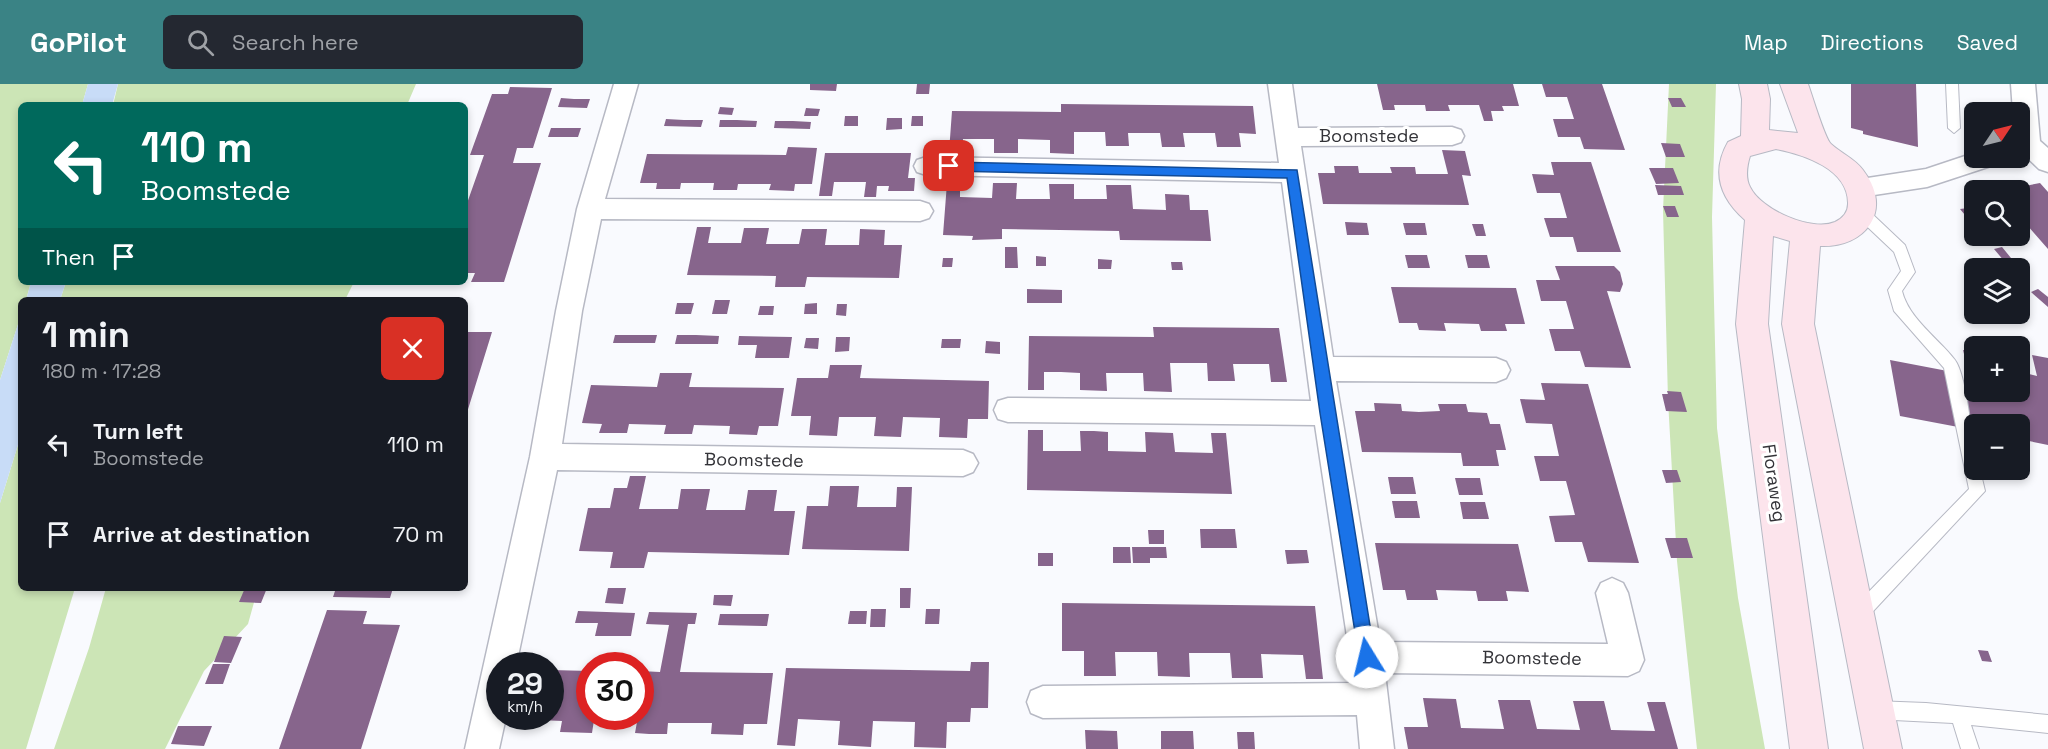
<!DOCTYPE html>
<html lang="en">
<head>
<meta charset="utf-8">
<style>
  :root { --surface:#171b24; --page:#242831; --text:#f1f3f6; --muted:#9ea1a6; --accent:#3a8385 }
  body { margin:0; font-family:"Space Grotesk",sans-serif; background:var(--page); color:var(--text); height:100vh; display:flex; flex-direction:column; font-size:22px; white-space:nowrap }
  * { box-sizing:border-box; margin:0 }
  p { font-size:20px; color:var(--muted) }
  .icon { flex:none; width:33px; height:33px; fill:none; stroke:currentColor; stroke-width:2; stroke-linecap:round; stroke-linejoin:round }
  .map { position:relative; flex:1; overflow:hidden }
  .drawer { position:absolute; left:18px; top:213px; width:450px; height:294px; display:flex; flex-direction:column; background:var(--surface); border-radius:9px; box-shadow:0 3px 9px #0003 }
  .drawer>* { flex:none }
  .banner { position:absolute; left:18px; top:18px; width:450px; height:183px; border-radius:9px; box-shadow:0 3px 9px #0003; background:#00695c; color:#fff; overflow:hidden }
  .needle { width:39px; rotate:55deg }
  .tools { position:absolute; left:1964px; top:18px; display:grid; gap:12px }
  .tools a { display:grid; place-items:center; width:66px; height:66px; border-radius:9px; background:var(--surface); box-shadow:0 3px 9px #0003; font-size:30px }
  .speed { position:absolute; left:486px; top:568px; display:flex; gap:12px; font-size:30px; font-weight:700; text-align:center }
  .speed>* { display:grid; place-content:center; width:78px; height:78px; border-radius:50%; background:var(--surface); box-shadow:0 3px 9px #0003; line-height:1 }
  .speed small { font-size:15px; font-weight:400 }
  .speed .limit { border:9px solid #d22; background:#fff; color:#111 }
  .pin { position:absolute; display:grid; place-items:center; width:51px; height:51px; color:#fff; margin:-26px; border-radius:12px; box-shadow:0 3px 9px #0006 }
  .me { position:absolute; width:66px; margin:-33px; rotate:351deg; stroke-linejoin:round; filter:drop-shadow(0 0 4px #0008) }
  .turn { display:flex; align-items:center; gap:21px; height:126px; padding:0 24px; font-size:27px }
  .turn .icon { width:78px; height:78px; stroke-width:2.5 }
  .turn b { display:block; font-size:42px; line-height:51px }
  .then { display:flex; align-items:center; height:57px; padding:0 24px; background:#0003; gap:12px; font-size:22px }
  .round { display:grid; place-items:center; flex:none; width:63px; height:63px; border-radius:9px; background:var(--page) }
  .headline { display:flex; align-items:center; justify-content:space-between; height:102px; padding:0 24px }
  h1 { font-size:36px; font-weight:600; line-height:45px }
  ul { padding:0; list-style:none }
  li { display:flex; align-items:center; gap:18px; height:90px; padding:0 24px }
  li div { flex:1 }
  li b { display:block; font-size:22px }
  li em { font-style:normal }
  header { display:flex; align-items:center; gap:36px; box-sizing:border-box; height:84px; padding:0 30px; background:var(--accent); color:#fff }
  header strong { font-size:28px }
  nav { display:flex; gap:33px; margin-inline-start:auto; font-size:21px }
  .search { width:420px; height:54px; background:var(--page); display:flex; align-items:center; gap:15px; box-sizing:border-box; padding:0 21px; border-radius:9px; color:var(--muted); font-size:22px }
  .map>svg:first-child { display:block }
  .green { fill:#cce5b6 }
  .water { fill:#c8dcf7 }
  .building { fill:#87658c }
  .lines { fill:none; stroke-linecap:round; stroke-linejoin:round }
  .service-casing { stroke:#b7b9c4; stroke-width:2 }
  .minor-casing { stroke:#b7b9c4; stroke-width:3 }
  .secondary-casing { stroke:#b7b9c4; stroke-width:2 }
  .service { fill:#fff; fill-rule:evenodd }
  .minor { fill:#fff; fill-rule:evenodd }
  .secondary { fill:#fce4ec; fill-rule:evenodd }
  .route { fill:#1a73e8; stroke:#114b97; stroke-width:1.5 }
  .labels { text-anchor:middle; stroke-width:6; stroke-linejoin:round; paint-order:stroke }
  .street-label { font-size:18px; fill:#333338; stroke:#fff }
</style>
</head>
<body>
<header>
<strong>GoPilot</strong>
<div class="search"><svg class="icon" aria-label="search" viewBox="0 0 24 24"><circle cx="10" cy="10" r="6"/><path d="M15 15l6 6"/></svg>Search here</div>
<nav><a>Map</a><a>Directions</a><a>Saved</a></nav>
</header>
<div class="map">
<svg width="2048" height="665" viewBox="0 0 2048 665">
  <rect width="100%" height="100%" fill="#f9fafe"/>
  <path class="green" d="M0,0h88l-6,21h-61v177h10l-5,18h-5v15l-21,65z
    M118,0h298l-9,21h-294z
    M1669,0h47l-4,133 5,211 21,170 27,151h-68l-20,-188 -9,-161 -5,-190z
    M66,198h288l-9,18h-285z
    M21,351v153h54l-49,161h-26v-246z
    M106,504h152l-10,36 -44,47 -39,78h-111l35,-101z"/>
  <path class="water" d="M88,0h30l-6,21h-30z
    M31,198h35l-6,18h-34z
    M21,231v120l-21,68v-123z"/>
  <path class="building" d="M810,0h27l-1,7 -26,-1z
    M917,0h13l-1,10h-13z
    M1377,0h136l6,22h-17l2,5h-13l2,10h-9l-5,-16h-31l2,6h-24l-1,-6h-31l1,5h-12z
    M1542,0h60l23,66 -41,-1 -4,-12h-22l-5,-18h21l-7,-22h-21z
    M1851,0h65l2,63 -55,-13v-3l-12,-3z
    M510,3l42,1 -19,60h-16l-4,15h28l-37,119h-33l4,-9h-10v-64l19,-54h-14l22,-61h16z
    M561,14l13,1h16l-3,9 -29,-1z
    M1668,14h13l5,9h-14z
    M1061,20l192,2 3,28 -17,-1 2,14h-24l-2,-14h-32l2,14h-23l-2,-14h-32l1,13h-23l-1,-14h-31v22l-24,-1v-13l-32,-1v14h-24v-14h-31l-1,13h-13l3,-41 109,1z
    M720,23l14,1 -2,7 -14,-1z
    M806,24l14,1 -2,7h-14z
    M845,32h13v10h-14z
    M912,32h11v10h-12z
    M887,34h15v11l-16,1z
    M666,35l18,1h19l-2,7 -37,-1z
    M720,36h17l20,1 -1,6h-37z
    M775,37h18l18,1 -1,7 -36,-1z
    M551,44h30l-3,9h-30z
    M1661,59l19,1 5,13h-19z
    M788,63l29,1 -5,36h-17l-1,7 -25,-1 2,-6h-33l-1,6h-24l1,-7h-33l-1,6h-24l1,-6h-17l7,-29 139,1z
    M1442,66l23,1 6,25 -9,-1 7,30 -146,-1 -5,-31h17l-1,-7h24l1,7h33l-2,-6h25l1,7h32z
    M825,69h86l-3,25h7l-1,13h-26l1,-5h-12l-1,11h-12l2,-15h-32l-2,14h-13z
    M1551,78h40l30,90h-44l-4,-15h-23l-6,-19h23l-7,-25h-23l-5,-19 22,1z
    M1649,84h24l6,15 -23,1z
    M947,99h13v14l32,1 1,-15h24l-1,16h34l-1,-15h25v15h33l-1,-14h25l2,24 33,1 -1,-16 24,1 1,15h18l3,31 -91,-1 -1,-9 -117,-2v10l-30,1 1,-4 -30,-1z
    M2040,99l8,9v57l-29,-33v-26h-15z
    M1655,101l26,1 3,9h-26z
    M1663,122h12l4,11h-12z
    M1968,124l6,6v12l-14,-17z
    M1345,138l22,1 2,12h-22z
    M1403,139h22l2,12h-21z
    M1472,140h11l3,12h-10z
    M697,143h14l-3,16h33l3,-15h25l-3,16h33l3,-15h25l-2,16h34l1,-16 25,1 -1,15h18l-3,33 -92,-1 -2,10h-30l1,-11 -89,-1z
    M1005,163h12l1,21h-13z
    M2002,163l9,11 9,10h-10l-16,-19z
    M1405,171h22l3,13h-22z
    M1465,171h22l3,13h-22z
    M1036,172l10,1v9h-10z
    M943,174h10l-1,9h-10z
    M1098,175l14,1 -1,9h-13z
    M1171,178h11l1,8h-11z
    M1555,182h59l6,6 3,12 -3,8 -13,-1 24,77 -46,-1 -5,-16h-25l-6,-22h25l-8,-28h-25l-5,-21h24z
    M1391,203l125,1 9,36h-20l2,7h-26l-2,-7 -35,-1 2,8 -27,-1 -2,-7h-18z
    M1027,205l35,1v13h-35z
    M2038,205l10,8v10l-17,-15z
    M715,216h15l-3,14h-15z
    M677,219h17l-3,11h-16z
    M817,219v11h-13l1,-10z
    M837,220h10l-1,12 -10,-1z
    M760,222h14l-1,9h-15z
    M1153,243l126,1 8,54h-16l-2,-18h-36l2,17h-27l-1,-18h-37l2,29 -28,-1 -1,-18h-37l1,18 -27,-1v-17l-19,-1h-17v18h-16l1,-54 125,1z
    M465,248h27l-27,87z
    M615,251h42l-2,8h-42z
    M677,251h19l23,1 -1,8h-43z
    M739,252l53,1 -3,21h-34l2,-13h-19z
    M836,253h14l-1,14 -14,1z
    M806,254h13l-1,11 -14,-1z
    M942,255h19l-1,9h-19z
    M986,257l14,1v12l-15,-1z
    M1963,266l11,2v40h45v-33l6,1 4,14 8,2 -5,-21 16,3v87l-29,-6v-15h-45v6l-74,-14 -10,-56 68,13 2,7 11,2z
    M830,281h32l-2,13 129,3 -1,38h-20l-1,19 -28,-1 1,-19 -37,-1 -2,20 -27,-1 2,-19h-37l-2,19 -28,-1 2,-19h-20l6,-38h31z
    M660,289h32l-3,14 95,1 -6,38h-19l-2,9 -28,-1 1,-8 -36,-1 -2,9h-28l2,-9 -37,-1 -2,9h-28l3,-9 -20,-1 9,-38 66,2z
    M1541,299l47,1 51,179 -51,-1 -6,-20h-27l-6,-26 26,-1 -9,-34h-26l-6,-25h25l-7,-32 -26,-1 -6,-24 25,1z
    M1667,307l14,1 6,20 -21,-1 -4,-17h6z
    M1374,319l27,1 1,7 17,1 21,-1 -2,-7h28l2,8 19,1 3,11h10l6,26h-10l3,16h-36l-2,-13 -99,-1 -7,-41h20z
    M1028,346h15v21h38l-1,-20h14l14,1v19l38,1 -1,-20 28,1 2,19 38,1 -2,-20h15l6,61 -205,-4z
    M1662,386h15l4,12 -15,1z
    M630,392h16l-7,33h39l3,-20h29l-4,21h39l3,-20h29l-3,21h21l-6,44 -141,-3 -4,16h-34l3,-16 -34,-1 9,-43h22l4,-20h13z
    M1388,393h25l3,17h-25z
    M1455,394h25l3,17h-24z
    M830,402h29l-2,21h39l1,-20h15l-3,64 -107,-2 5,-43h21z
    M1392,417h25l3,17h-25z
    M1460,418h25l4,17h-26z
    M1200,445h35l2,19h-36z
    M1148,446h16v14h-15z
    M1665,454h22l6,20h-22z
    M1375,459l143,1 11,48 -23,-1 2,10h-30l-2,-10 -40,-1 2,10h-31l-2,-10h-22z
    M1113,463h17l1,16h-18z
    M1132,463h34l1,11h-17v5h-17z
    M1285,466h22l2,13 -22,1z
    M1038,469h15v13h-15z
    M245,504h22l-6,15 -22,-1z
    M336,504h57l-3,10 -57,-1z
    M608,504h18l-3,16 -18,-1z
    M900,504h11l-1,20h-10z
    M714,511h19l-2,11 -18,-1z
    M1062,519l253,3 8,73h-17l-3,-24 -42,-1 2,24h-31l-2,-25h-41l1,24 -32,-1 -1,-24h-42l1,24h-32v-25h-22z
    M871,525h15l-1,18h-15z
    M926,525h14l-1,15h-14z
    M327,526l40,1 -4,13 37,1 -39,124h-82z
    M578,527l57,2 -4,23h-36l3,-13h-23z
    M850,527h17l-1,13h-18z
    M649,528l48,1 -2,11h-7l-8,48 93,1 -6,51h-23l-1,11 -32,-1 1,-11h-44l-1,11h-18l-14,-1 2,-11 -43,-2 -2,13 -32,-1 2,-11 -23,-1 1,-3h10l1,-47 39,1v46h50v-46l20,1 9,-47 -23,-1z
    M720,530h49l-2,12 -49,-1z
    M224,552l18,1 -11,26 -17,-1z
    M1978,566l10,1 4,11 -10,-1z
    M971,578h18l-1,46h-17l-1,14h-23l-1,26 -32,-1 1,-25 -42,-1 -2,26 -33,-2 2,-24 -42,-2 -3,27 -18,-1 9,-77 184,3z
    M213,580h17l-7,20h-18z
    M1423,614l33,1 5,29 43,1 -6,-29h32l7,29 43,1 -7,-29h31l7,29 44,1 -8,-29h18l13,47h-270l-4,-22h24z
    M178,642h34l-8,20 -33,-2z
    M1085,646l32,1 1,18h-32z
    M1161,647h32l1,18h-33z
    M1237,648h17l1,17h-17z"/>
  <g class="lines">
    <defs>
      <path id="service" d="M1946,0h12l2,44 -6,5 -6,-5z
        M1863,125l5,1 37,35 10,27 -13,19c7,28 36,47 53,69 12,16 19,88 19,110h6l5,21 -121,130 -6,2 -6,-2 -2,-6 2,-6 117,-120 -25,-121 -50,-57 -6,-21 13,-19 -7,-19 -36,-34 -2,-4 2,-4z
        M1874,617l52,2 122,12v18l-77,-8 8,24h-18l-8,-26 -79,-4 -6,-3 -3,-6 3,-6z"/>
      <path id="minor" d="M614,0h24l-33,115 315,2 9,3 4,7 -4,7 -9,3 -319,-2 -19,92 -20,133 401,6 10,4 5,9 -5,9 -10,4 -406,-6 -41,196h-16v51h6l-7,32h-34l65,-292 26,-146 21,-102z
        M1268,0h24l6,44 154,-1 9,3 3,6 -3,6 -9,3 -151,1 32,211 163,1 10,4 4,8 -4,8 -10,4 -160,-1 44,261 228,2 -12,-51 5,-10 11,-5 11,5 5,10 16,67 -5,11 -11,5 -243,-3 9,76h-34l-3,-34 -314,3 -12,-5 -4,-11 4,-11 12,-5 311,-3 -39,-258 -307,-3 -10,-3 -4,-9 4,-9 10,-3 303,3 -29,-219 -356,-7 -9,-3 -3,-6 3,-6 9,-3 353,6z
        M2011,0h24l5,57 8,7v24l-9,-3 -20,-19v-38h-6z
        M1974,69v5h26l-3,6 -70,23 -66,10 -9,-2 -4,-7 4,-7 9,-2 65,-10z"/>
      <path id="secondary" d="M1739,0h28l3,15 -1,31 29,3 -18,-49h28c4,11 17,55 23,60 11,10 23,14 32,26 31,40 3,78 -43,76l-6,78 88,425h-38l-82,-425 8,-83 -17,-5 -5,88 60,425h-38l-54,-425 9,-104c-25,-22 -34,-48 -17,-78l13,-6 1,-37zM1776,65c27,5 73,20 72,55 0,8 -5,14 -13,18 -23,10 -74,-12 -85,-35 -5,-10 -3,-21 0,-31z"/>
    </defs>
    <use href="#service" class="service-casing"/>
    <use href="#minor" class="minor-casing"/>
    <use href="#secondary" class="secondary-casing"/>
    <use href="#service" class="service"/>
    <use href="#minor" class="minor"/>
    <use href="#secondary" class="secondary"/>
  </g>
  <path class="route" d="M949,78l348,8 78,487 -2,5 -6,2 -5,-2 -3,-5 -39,-244 -33,-235 -338,-7 -6,-5z"/>
  <g class="labels">
    <g class="street-label">
      <text x="1369" y="58">Boomstede</text>
      <text transform="translate(754 376) rotate(1)" y="6">Boomstede</text>
      <text transform="translate(1774 399) rotate(82)" y="6">Floraweg</text>
      <text transform="translate(1532 574) rotate(1)" y="6">Boomstede</text>
    </g>
  </g>
</svg>
<div class="tools">
<a><svg class="needle" viewBox="-14 -14 28 28"><path d="M0-13l5 13h-10z" fill="#e53935"/><path d="M0 13l5-13h-10z" fill="#9ea1a6"/></svg></a>
<a><svg class="icon" aria-label="search" viewBox="0 0 24 24"><circle cx="10" cy="10" r="6"/><path d="M15 15l6 6"/></svg></a>
<a><svg class="icon" aria-label="layers" viewBox="0 0 24 24"><path d="M12 4l9 5-9 5-9-5zM3 14l9 5 9-5"/></svg></a>
<a>+</a>
<a>−</a>
</div>
<div class="speed"><div>29<small>km/h</small></div><div class="limit">30</div></div>
<div class="pin" style="left:949px;top:82px;background:#d93025"><svg class="icon" aria-label="arrive" viewBox="0 0 24 24"><path d="M6 21V4h12l-3 4 3 4H6"/></svg></div>
<svg class="me" style="left:1367px;top:573px" viewBox="-20 -20 40 40"><circle r="19" fill="#fff"/><path d="M0-13L10 11 0 6-10 11z" fill="#1a73e8"/></svg>
<div class="banner">
<div class="turn"><svg class="icon" aria-label="left" viewBox="0 0 24 24"><path d="M17 20v-9H6M10 6l-5 5 5 5"/></svg><div><b>110 m</b>Boomstede</div></div>
<div class="then">Then<svg class="icon" aria-label="arrive" viewBox="0 0 24 24"><path d="M6 21V4h12l-3 4 3 4H6"/></svg></div>
</div>
<section class="drawer">
<div class="headline"><div><h1>1 min</h1><p>180 m · 17:28</p></div><a class="round" style="background:#d93025;color:#fff"><svg class="icon" aria-label="close" viewBox="0 0 24 24"><path d="M6 6l12 12M18 6L6 18"/></svg></a></div>
<ul>
<li><svg class="icon" aria-label="left" viewBox="0 0 24 24"><path d="M17 20v-9H6M10 6l-5 5 5 5"/></svg><div><b>Turn left</b><p>Boomstede</p></div><em>110 m</em></li>
<li><svg class="icon" aria-label="arrive" viewBox="0 0 24 24"><path d="M6 21V4h12l-3 4 3 4H6"/></svg><div><b>Arrive at destination</b></div><em>70 m</em></li>
</ul>
</section>
</div>
</body>
</html>
